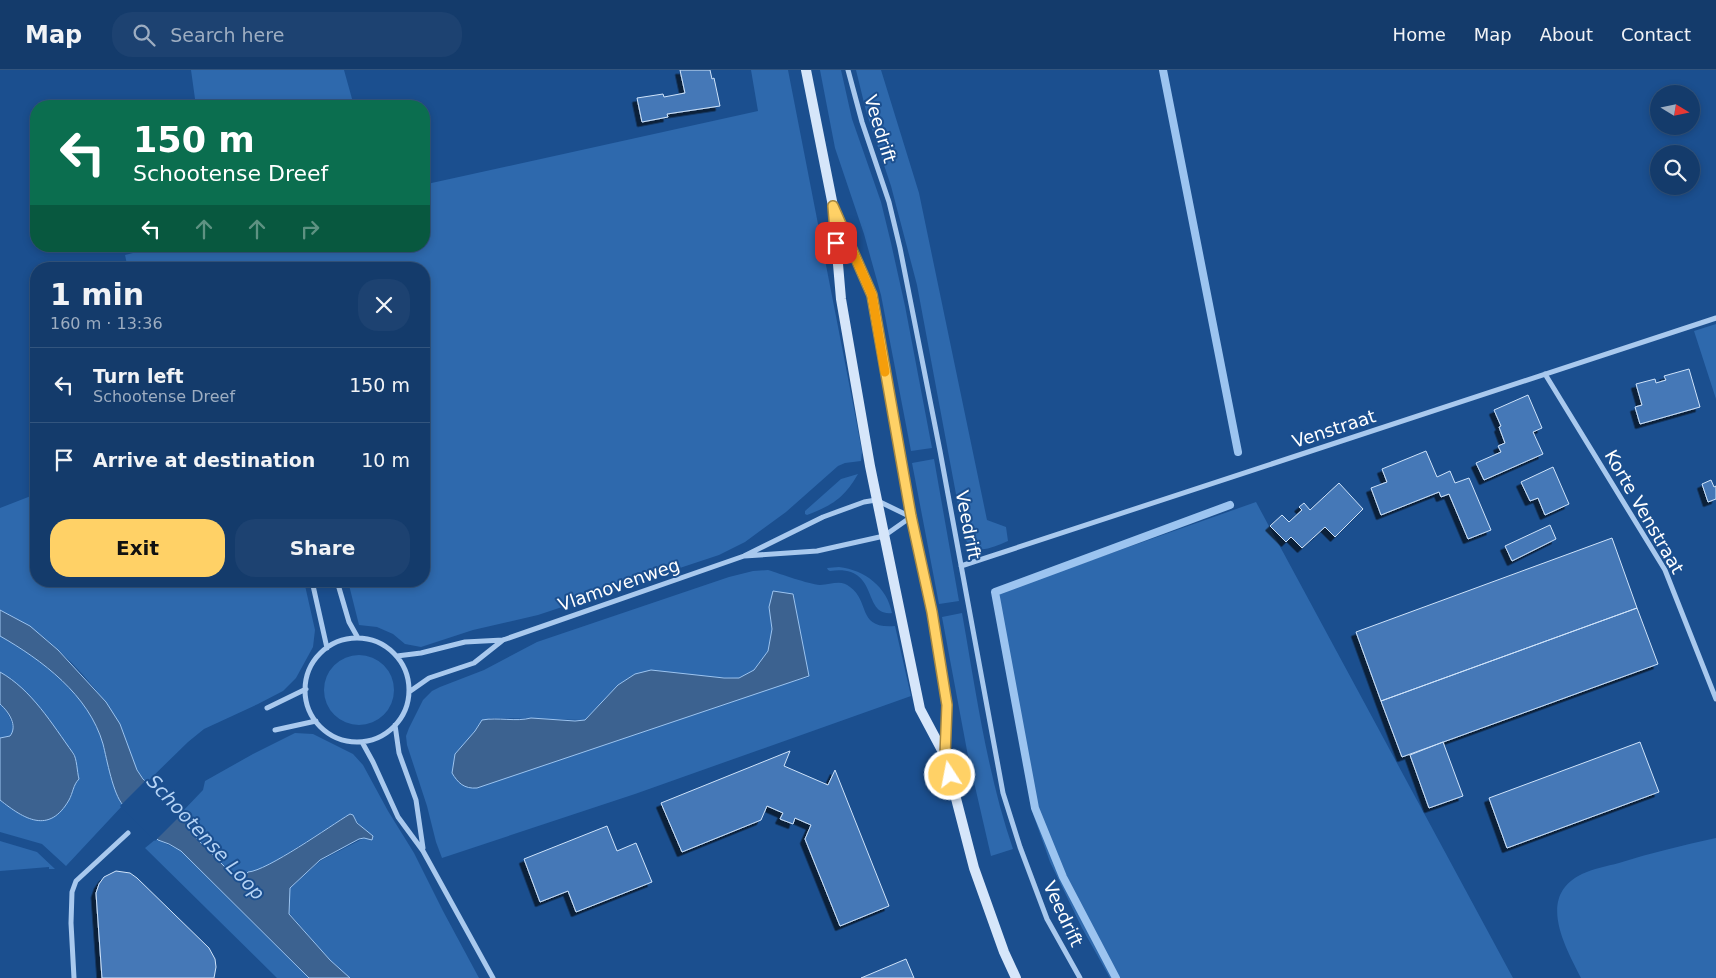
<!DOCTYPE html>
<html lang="en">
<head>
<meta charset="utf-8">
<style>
  :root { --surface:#143b6b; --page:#1d4271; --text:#f1f3f6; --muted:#9dadc1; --line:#33557e; --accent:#ffd166 }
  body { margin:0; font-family:"DejaVu Sans",sans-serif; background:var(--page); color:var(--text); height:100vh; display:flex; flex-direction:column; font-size:19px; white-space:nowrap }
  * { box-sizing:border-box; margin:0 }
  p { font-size:16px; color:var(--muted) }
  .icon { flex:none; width:28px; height:28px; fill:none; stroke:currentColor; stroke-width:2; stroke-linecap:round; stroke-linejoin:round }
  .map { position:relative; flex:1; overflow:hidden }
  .drawer { position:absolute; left:30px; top:192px; width:400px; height:325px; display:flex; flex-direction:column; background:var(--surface); border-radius:20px; box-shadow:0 2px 8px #0003,0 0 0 1px var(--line) }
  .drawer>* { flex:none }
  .hud { position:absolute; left:30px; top:30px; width:400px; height:152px; border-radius:20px; box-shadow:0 2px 8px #0003,0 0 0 1px var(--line); background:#0b6e4f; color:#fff; overflow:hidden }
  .needle { width:32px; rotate:100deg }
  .buttons { position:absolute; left:1650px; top:15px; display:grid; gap:10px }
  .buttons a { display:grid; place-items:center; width:50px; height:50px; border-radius:50%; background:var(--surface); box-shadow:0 2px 8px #0003,0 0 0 1px var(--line); font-size:25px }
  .pin { position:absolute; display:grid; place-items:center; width:42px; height:42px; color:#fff; margin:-21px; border-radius:10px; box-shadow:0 2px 8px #0006 }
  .me { position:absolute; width:55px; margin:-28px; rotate:349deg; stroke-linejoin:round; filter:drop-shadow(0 0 4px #0008) }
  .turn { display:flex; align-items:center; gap:18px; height:105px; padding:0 20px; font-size:22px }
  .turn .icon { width:65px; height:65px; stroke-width:2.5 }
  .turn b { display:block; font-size:35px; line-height:42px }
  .lanes { display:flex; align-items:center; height:48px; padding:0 20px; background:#0003; justify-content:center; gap:25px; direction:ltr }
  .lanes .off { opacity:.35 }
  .round { display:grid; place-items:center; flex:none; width:52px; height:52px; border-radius:20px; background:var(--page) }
  .head { display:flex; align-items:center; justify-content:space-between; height:85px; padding:0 20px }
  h1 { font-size:30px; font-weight:700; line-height:38px }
  .cta { display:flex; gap:10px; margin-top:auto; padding:10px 20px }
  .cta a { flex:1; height:58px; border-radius:20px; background:var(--accent); color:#111; font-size:20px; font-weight:700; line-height:58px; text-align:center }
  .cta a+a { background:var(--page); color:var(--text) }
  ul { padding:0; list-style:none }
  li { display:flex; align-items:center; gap:15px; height:75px; padding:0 20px; border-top:1px solid var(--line) }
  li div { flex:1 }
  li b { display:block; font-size:19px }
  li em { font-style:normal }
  header { display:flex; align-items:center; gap:30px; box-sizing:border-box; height:70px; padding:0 25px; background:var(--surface); border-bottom:1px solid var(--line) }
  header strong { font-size:24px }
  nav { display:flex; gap:28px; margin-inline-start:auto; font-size:18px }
  .search { width:350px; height:45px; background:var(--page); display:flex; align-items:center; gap:12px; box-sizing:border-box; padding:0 18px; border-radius:20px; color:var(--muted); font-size:19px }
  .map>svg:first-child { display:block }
  .green { fill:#2e69ad; fill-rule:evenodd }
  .water { fill:#3c6290; stroke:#9cc4f0 }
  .pier { fill:#1b4f8f }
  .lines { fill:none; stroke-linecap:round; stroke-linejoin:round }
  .stream { stroke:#9cc4f0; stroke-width:8 }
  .building { fill:#4478b7; stroke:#cfe3fa; filter:url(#shadow) }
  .street { stroke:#a9c9ee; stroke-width:5 }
  .secondary { stroke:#d6e6fa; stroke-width:10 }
  .route-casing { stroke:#a68842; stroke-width:12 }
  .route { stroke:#ffd166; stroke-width:9 }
  .slow { stroke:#f59e0b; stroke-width:9 }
  .labels { text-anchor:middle; stroke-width:4; stroke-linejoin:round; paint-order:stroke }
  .street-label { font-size:18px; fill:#fff; stroke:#1b4f8f }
  .water-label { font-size:19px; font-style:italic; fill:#b5d3f5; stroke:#1b4f8f }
</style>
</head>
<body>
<header>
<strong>Map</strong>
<div class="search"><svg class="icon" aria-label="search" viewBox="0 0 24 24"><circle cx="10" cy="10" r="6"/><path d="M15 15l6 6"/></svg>Search here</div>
<nav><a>Home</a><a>Map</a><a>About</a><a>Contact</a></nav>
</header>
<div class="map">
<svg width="1716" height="908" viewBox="0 0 1716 908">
  <defs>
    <filter id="shadow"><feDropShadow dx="-4.5" dy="4.5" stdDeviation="0" flood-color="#0009"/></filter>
  </defs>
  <rect width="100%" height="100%" fill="#1b4f8f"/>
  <path class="green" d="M191,0h153l10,36h-158z
    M751,0h37l67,344 7,38 -1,9 -16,2 -7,3 -52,46 -41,30 -26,13 -181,60 -65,15 -52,17 -16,-3 -12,-10 -16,-7 -18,-2 -11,-44h76v-312h-296l-3,-14 36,-9h263v-75l3,13 331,-73z
    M820,0h21l11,49 29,83 10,41 14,63 27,142 -21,3 -30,-156 -17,-61 -29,-86z
    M856,0h25l38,123 68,327 19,7 2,14c-17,7 -33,16 -44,-4l-47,-252 -26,-99 -25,-75z
    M1716,254v75l-22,-68z
    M934,389l25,142 -20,3 -27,-141z
    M858,404c-14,24 -25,31 -51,41l-2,-1v-3l36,-32z
    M36,424v87h268l11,49 -2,17 -17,31 -13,13 -25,13 -54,25 -16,13 -41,40c-17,-15 -18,-41 -28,-59 -19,-33 -58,-75 -89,-96 -9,-7 -20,-12 -30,-17v-102z
    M1256,432l257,476h-403l-28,-50 -32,-66 -17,-48 -40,-219z
    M839,497c26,3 48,20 53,46 -31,4 -11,-49 -62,-42l-2,-1 -1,-2z
    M768,500c13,4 40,14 52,15 11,0 21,-6 30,2 21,15 6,42 45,39l16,70 -276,98 -193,64 -6,-16 -9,-36 -20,-61 -1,-9 3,-8 14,-28 9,-9 8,-4 44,-17 53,-28 192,-65 24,-6zM793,525l16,82 -357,96 3,-19 20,-23 4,-7 12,-6 94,2 33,-35 17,-11 104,4 15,-8 14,-19 4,-22 -3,-22z
    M962,543c14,79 25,160 51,236l-22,7 -23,-100 -26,-139z
    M0,566c42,24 89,59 103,108 4,16 10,50 20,61l-57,61 -24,-22 -42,-12v-32l25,17 12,4 13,-2 21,-22 4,-14 4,-4 -5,-26 -6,-5c-18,-27 -39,-59 -68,-76z
    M324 620a35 35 0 1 1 70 0a35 35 0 1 1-70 0Z
    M0,634c9,8 24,36 0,34z
    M295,663l18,1 40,20 10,11 25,46 26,42 29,58 36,67h-129l-20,-18 -41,-47 1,-25 30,-27 44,-23 -2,-11c-5,-4 -7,-11 -12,-13l-73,46 -23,12h-6l-9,8 -43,-42 -14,-26 21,-22 2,-9 48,-27z
    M1716,768v140h-135c-16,-32 -45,-82 1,-104 11,-5 25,-8 37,-11 32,-10 64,-18 97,-25z
    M156,769l25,12 128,127h-32l-132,-130z
    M0,771l37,11 18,17h-6v-2l-49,4z"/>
  <path class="water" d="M773,521l20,3 16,82 -332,112c-13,1 -19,-5 -25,-15l3,-19 20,-23 7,-11c16,-3 34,2 49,-2l44,3 10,-1 33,-35 17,-11 16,-4 73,8h15l15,-8 14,-19 4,-22 -3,-22z
    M0,540l30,16 28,24 48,52 14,22 17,46 6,9 39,33 14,26 41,41 4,1 7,-8c19,-1 82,-46 102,-58l3,1 4,8 16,13 -1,4 -8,-2 -5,1 -39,21 -30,28 -1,26 41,46 20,18h-41l-128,-127 -12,-7 -11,-4 -35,-35c-10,-11 -16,-45 -20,-61 -14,-49 -61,-84 -103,-108z
    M0,602c32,18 52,52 73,81 4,5 4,19 6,26 -6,6 -6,14 -10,21 -20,35 -45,19 -69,0v-62l10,-2c8,-10 -1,-24 -10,-32z"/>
  <path class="pier" d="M147,709l38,32 -30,30 -35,-35z"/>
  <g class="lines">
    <path class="stream" d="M1163,0l75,382
      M1116,908l-53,-101 -28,-69 -40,-216 235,-87"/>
  </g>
  <path class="building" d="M680,0h30l2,9 2,-1 6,28 -53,8 1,3 -26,5 -5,-24 26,-4 1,3 21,-4z
    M1689,299l11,38 -60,17 -5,-17 7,-2 -6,-21 19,-5 1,4 10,-3 -2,-4z
    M1528,325l14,33 -9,4 10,22 -59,26 -8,-17 25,-11 -3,-6 7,-3 -6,-16 2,-1 -7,-16z
    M1426,381l11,26 13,-6 5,12 14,-5 22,52 -23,9 -19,-45 -8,3 -2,-5 -58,23 -10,-27 16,-6 -5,-13z
    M1553,397l16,37 -24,11 -7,-17 -8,3 -9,-19z
    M1711,410l3,7 2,-1v13l-8,3 -6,-18z
    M1339,413l24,26 -28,28 -10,-10 -23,21 -11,-11 -5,5 -16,-16 12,-11 7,7 13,-12 -3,-3 5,-4 6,7z
    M1550,455l6,14 -44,22 -7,-15z
    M1612,468l25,70 -256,93 -25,-69z
    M1637,538l21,56 -256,93 -21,-56z
    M1443,672l20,54 -34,12 -19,-53z
    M1640,672l19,50 -152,56 -18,-50z
    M790,681l-6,15 44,19 7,-15 54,136 -49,20 -35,-87 6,-14 -16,-7 -2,6 -13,-5 3,-6 -16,-7 -6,14 -79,32 -21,-49z
    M607,756l10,25 19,-8 16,39 -76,30 -8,-21 -28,11 -16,-43z
    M116,801l14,2 7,5 72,70 6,11 1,8 -2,11h-112l-6,-85 3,-9 5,-7z
    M906,889l8,19h-53z"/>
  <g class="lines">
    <path class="street" d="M848,0l14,52 27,80 11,46 40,203 63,342 17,54 27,72 33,59
      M1545,304l120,196 51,129
      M961,496l755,-248
      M312,511l15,67
      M337,511l12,41 9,16
      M305 620a52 52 0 1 1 104 0a52 52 0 1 1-104 0Z
      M397,586l24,-3 44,-11 38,-2 241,-84 79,-39 41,-15 12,-2 35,17 -27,19 -67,15 -73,5
      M409,622l20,-14 45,-15 29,-23
      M267,638l39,-19
      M395,655l4,28 17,47 7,48
      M275,660l41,-9
      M362,672l11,20 25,55 25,34 70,127
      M74,908l-3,-55 1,-31 4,-11 52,-48"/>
    <path class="secondary" d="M806,0l27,136 8,93 29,167 50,243 25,47 29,112 30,84 12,26
      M837,144l35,81 39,222 21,95 15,93 -2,50"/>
  </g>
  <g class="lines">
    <defs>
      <path id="route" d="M836,173l-3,-37 39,89 39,221 21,96 15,93 -2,51 5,19"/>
    </defs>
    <use href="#route" class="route-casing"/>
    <use href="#route" class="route"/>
    <path class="slow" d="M853,182l19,43 13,77"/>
  </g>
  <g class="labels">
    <g class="street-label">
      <text transform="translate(880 59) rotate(73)" y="6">Veedrift</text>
      <text transform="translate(1334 359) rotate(-18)" y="6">Venstraat</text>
      <text transform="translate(1644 442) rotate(60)" y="6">Korte Venstraat</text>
      <text transform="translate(968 455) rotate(79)" y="6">Veedrift</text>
      <text transform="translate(619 515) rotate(-19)" y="6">Vlamovenweg</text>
      <text transform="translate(1063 844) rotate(65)" y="6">Veedrift</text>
    </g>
    <g class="water-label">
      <text transform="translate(206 767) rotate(47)" y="7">Schootense Loop</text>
    </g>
  </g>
</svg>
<div class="buttons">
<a><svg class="needle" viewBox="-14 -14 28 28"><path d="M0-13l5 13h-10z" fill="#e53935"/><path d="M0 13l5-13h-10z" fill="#9dadc1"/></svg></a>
<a><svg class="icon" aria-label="search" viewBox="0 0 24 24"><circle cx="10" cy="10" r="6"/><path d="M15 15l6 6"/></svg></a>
</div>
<div class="pin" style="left:836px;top:173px;background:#d93025"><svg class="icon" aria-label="arrive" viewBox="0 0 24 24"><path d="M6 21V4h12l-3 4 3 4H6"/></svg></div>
<svg class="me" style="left:950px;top:705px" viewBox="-20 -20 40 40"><circle r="17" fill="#ffd166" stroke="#fff" stroke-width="3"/><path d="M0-11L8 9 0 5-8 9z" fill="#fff"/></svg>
<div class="hud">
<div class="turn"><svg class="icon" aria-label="left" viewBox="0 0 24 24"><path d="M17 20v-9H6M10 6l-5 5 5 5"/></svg><div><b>150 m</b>Schootense Dreef</div></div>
<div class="lanes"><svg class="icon" aria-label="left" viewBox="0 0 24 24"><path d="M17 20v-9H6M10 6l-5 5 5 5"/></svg><svg class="icon off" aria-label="ahead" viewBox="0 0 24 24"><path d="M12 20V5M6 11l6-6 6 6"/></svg><svg class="icon off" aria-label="ahead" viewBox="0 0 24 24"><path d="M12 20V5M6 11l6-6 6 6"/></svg><svg class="icon off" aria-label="right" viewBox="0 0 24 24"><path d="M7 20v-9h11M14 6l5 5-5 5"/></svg></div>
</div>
<section class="drawer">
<div class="head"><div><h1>1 min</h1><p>160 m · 13:36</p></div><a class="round"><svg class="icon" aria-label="close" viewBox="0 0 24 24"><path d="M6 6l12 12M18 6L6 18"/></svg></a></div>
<ul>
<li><svg class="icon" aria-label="left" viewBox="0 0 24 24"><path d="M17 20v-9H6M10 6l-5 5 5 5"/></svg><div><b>Turn left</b><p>Schootense Dreef</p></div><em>150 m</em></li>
<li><svg class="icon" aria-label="arrive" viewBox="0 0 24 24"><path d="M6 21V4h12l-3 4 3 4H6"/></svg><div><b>Arrive at destination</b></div><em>10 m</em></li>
</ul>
<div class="cta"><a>Exit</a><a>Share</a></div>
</section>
</div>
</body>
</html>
